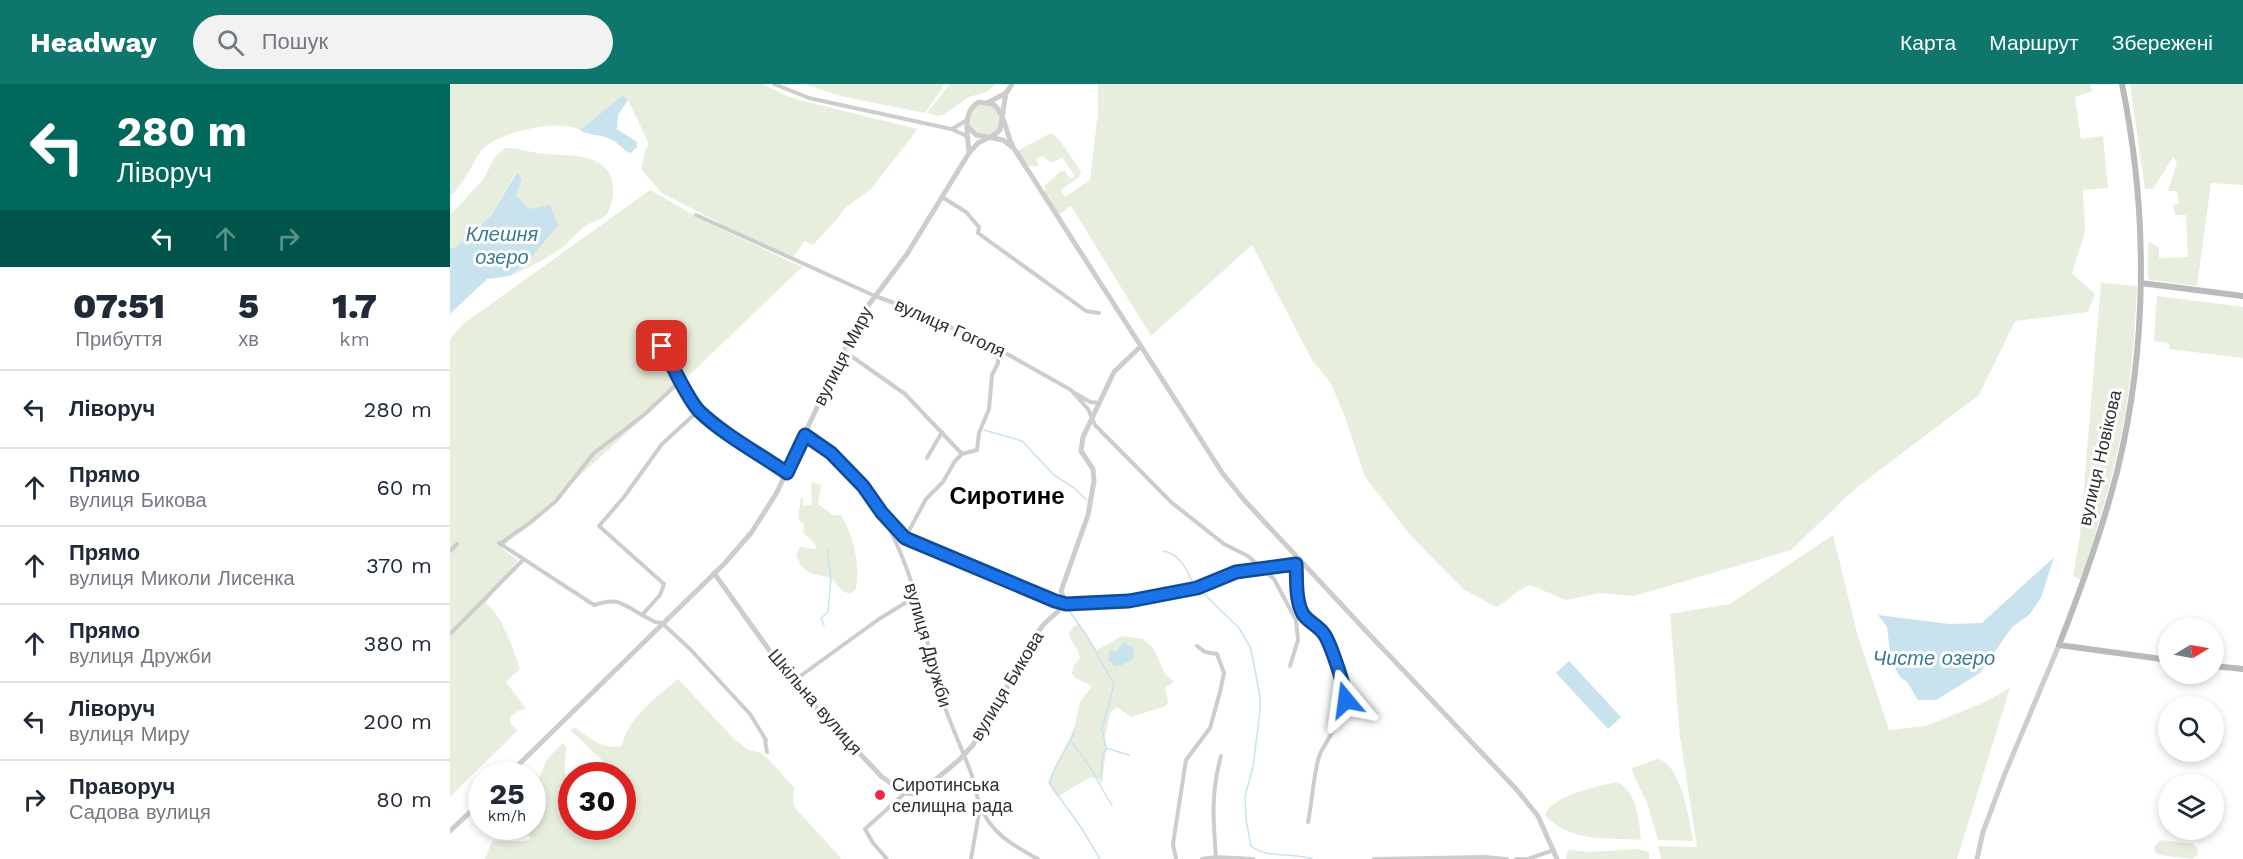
<!DOCTYPE html>
<html lang="uk">
<head>
<meta charset="utf-8">
<style>
  :root { --surface:#fff; --page:#f2f2f3; --text:#1f2937; --muted:#747a83; --line:#e0e1e3; --accent:#0f766e }
  body { margin:0; font-family:"Work Sans",sans-serif; background:var(--page); color:var(--text); height:100vh; display:flex; flex-direction:column; font-size:22px; white-space:nowrap }
  * { box-sizing:border-box; margin:0 }
  p { font-size:20px; color:var(--muted) }
  .icon { flex:none; width:33px; height:33px; fill:none; stroke:currentColor; stroke-width:2; stroke-linecap:round; stroke-linejoin:round }
  .map { position:relative; flex:1; overflow:hidden }
  .side { display:flex; flex-direction:column; background:var(--surface); width:450px }
  .side>* { flex:none }
  .hud { background:#00695c; color:#fff; overflow:hidden }
  .needle { width:39px; rotate:80deg }
  .controls { position:absolute; left:1708px; top:534px; display:grid; gap:12px }
  .controls a { display:grid; place-items:center; width:66px; height:66px; border-radius:50%; background:var(--surface); box-shadow:0 3px 9px #0003; font-size:30px }
  .speed { position:absolute; left:18px; top:678px; display:flex; gap:12px; font-size:30px; font-weight:700; text-align:center }
  .speed>* { display:grid; place-content:center; width:78px; height:78px; border-radius:50%; background:var(--surface); box-shadow:0 3px 9px #0003; line-height:1 }
  .speed small { font-size:15px; font-weight:400 }
  .speed .limit { border:9px solid #d22; background:#fff; color:#111 }
  .pin { position:absolute; display:grid; place-items:center; width:51px; height:51px; color:#fff; margin:-26px; border-radius:12px; box-shadow:0 3px 9px #0006 }
  .me { position:absolute; width:66px; margin:-33px; rotate:344deg; stroke-linejoin:round; filter:drop-shadow(0 0 4px #0008) }
  .turn { display:flex; align-items:center; gap:21px; height:126px; padding:0 18px; font-size:27px }
  .turn .icon { width:78px; height:78px; stroke-width:2.5 }
  .turn b { display:block; font-size:42px; line-height:51px }
  .lanes { display:flex; align-items:center; height:57px; padding:0 18px; background:#0003; justify-content:center; gap:30px; direction:ltr }
  .lanes .off { opacity:.35 }
  .eta { display:flex; justify-content:space-evenly; align-items:center; height:102px; text-align:center }
  .eta b { font-size:36px; font-weight:800; line-height:42px }
  ul { padding:0; list-style:none }
  li { display:flex; align-items:center; gap:18px; height:78px; padding:0 18px; border-top:2px solid var(--line) }
  li div { flex:1 }
  li b { display:block; font-size:22px }
  li em { font-style:normal }
  header { display:flex; align-items:center; gap:36px; box-sizing:border-box; height:84px; padding:0 30px; background:var(--accent); color:#fff }
  header strong { font-size:28px }
  nav { display:flex; gap:33px; margin-inline-start:auto; font-size:21px }
  .search { width:420px; height:54px; background:var(--page); display:flex; align-items:center; gap:15px; box-sizing:border-box; padding:0 21px; border-radius:33px; color:var(--muted); font-size:22px }
  main { display:flex; flex:1; min-height:0 }
  .map>svg:first-child { display:block }
  .green { fill:#e7eedd }
  .water { fill:#c8e2ee }
  .lines { fill:none; stroke-linecap:round; stroke-linejoin:round }
  .stream { stroke:#c8e2ee; stroke-width:1.5 }
  .minor { stroke:#cdcdcd; stroke-width:4 }
  .tertiary { stroke:#cdcdcd; stroke-width:5 }
  .secondary { stroke:#bababa; stroke-width:6 }
  .route-casing { stroke:#114b97; stroke-width:15 }
  .route { stroke:#1a73e8; stroke-width:10 }
  .poi-dot { fill:#f02944; stroke:#fff; stroke-width:2 }
  .labels { text-anchor:middle; stroke-width:6; stroke-linejoin:round; paint-order:stroke }
  .street-label { font-size:18px; fill:#303030; stroke:#fff }
  .poi-label { font-size:18px; fill:#303030; stroke:#fff; text-anchor:start }
  .water-label { font-size:20px; font-style:italic; fill:#387998; stroke:#fff }
  .district-label { font-size:24px; font-weight:bold; fill:#000; stroke:#fff }
</style>
</head>
<body>
<header>
<strong>Headway</strong>
<div class="search"><svg class="icon" aria-label="search" viewBox="0 0 24 24"><circle cx="10" cy="10" r="6"/><path d="M15 15l6 6"/></svg>Пошук</div>
<nav><a>Карта</a><a>Маршрут</a><a>Збережені</a></nav>
</header>
<main>
<section class="side">
<div class="hud">
<div class="turn"><svg class="icon" aria-label="left" viewBox="0 0 24 24"><path d="M17 20v-9H6M10 6l-5 5 5 5"/></svg><div><b>280 m</b>Ліворуч</div></div>
<div class="lanes"><svg class="icon" aria-label="left" viewBox="0 0 24 24"><path d="M17 20v-9H6M10 6l-5 5 5 5"/></svg><svg class="icon off" aria-label="ahead" viewBox="0 0 24 24"><path d="M12 20V5M6 11l6-6 6 6"/></svg><svg class="icon off" aria-label="right" viewBox="0 0 24 24"><path d="M7 20v-9h11M14 6l5 5-5 5"/></svg></div>
</div>
<div class="eta">
<div><b>07:51</b><p>Прибуття</p></div>
<div><b>5</b><p>хв</p></div>
<div><b>1.7</b><p>km</p></div>
</div>
<ul>
<li><svg class="icon" aria-label="left" viewBox="0 0 24 24"><path d="M17 20v-9H6M10 6l-5 5 5 5"/></svg><div><b>Ліворуч</b></div><em>280 m</em></li>
<li><svg class="icon" aria-label="ahead" viewBox="0 0 24 24"><path d="M12 20V5M6 11l6-6 6 6"/></svg><div><b>Прямо</b><p>вулиця Бикова</p></div><em>60 m</em></li>
<li><svg class="icon" aria-label="ahead" viewBox="0 0 24 24"><path d="M12 20V5M6 11l6-6 6 6"/></svg><div><b>Прямо</b><p>вулиця Миколи Лисенка</p></div><em>370 m</em></li>
<li><svg class="icon" aria-label="ahead" viewBox="0 0 24 24"><path d="M12 20V5M6 11l6-6 6 6"/></svg><div><b>Прямо</b><p>вулиця Дружби</p></div><em>380 m</em></li>
<li><svg class="icon" aria-label="left" viewBox="0 0 24 24"><path d="M17 20v-9H6M10 6l-5 5 5 5"/></svg><div><b>Ліворуч</b><p>вулиця Миру</p></div><em>200 m</em></li>
<li><svg class="icon" aria-label="right" viewBox="0 0 24 24"><path d="M7 20v-9h11M14 6l5 5-5 5"/></svg><div><b>Праворуч</b><p>Садова вулиця</p></div><em>80 m</em></li>
</ul>
</section>
<div class="map">
<svg width="1793" height="775" viewBox="0 0 1793 775">
  <rect width="100%" height="100%" fill="#fff"/>
  <path class="green" d="M0,0h313l24,12 16,5 115,28 -47,60 -27,20 -6,9 -25,27 -8,-4 -12,16 -52,-23 -79,-41 -21,-24 4,-18 4,-7 -21,-44 -5,-5 -43,35c-21,-12 -82,2 -98,20 -8,9 -12,22 -20,32 -3,5 -8,10 -12,15z
    M355,0h140l-20,29 -85,-17z
    M500,0h47l-11,8 -17,5 -26,18 -6,1 -10,-3z
    M648,0h993l1,7 -17,6 6,42 22,-3 5,52 -25,2 2,42 -13,41 23,21 -7,18 -73,9 -36,74 -123,93 -65,62 -157,46 -34,-3 -34,7 -36,-15c-13,5 -22,16 -34,22l-33,-18 -52,-53 -46,-59 -21,-63 -14,-32 -18,-22 -60,-115 -101,91 -80,-130 -14,10 -12,-23v-8l16,-14h4l5,8 5,-3 -13,-19 -10,6 -10,-7 -6,3 3,7c-12,3 -16,-6 -22,-15l34,-18 8,6 22,33 -2,5 -18,13 4,7 25,-17 8,-68z
    M1680,0h113v101l-32,-2 -14,103 -47,-6 -2,-3v-35l11,5v11l29,-1 -2,-42h-11l-2,-10 6,-1 -2,-13h-9l9,-29 -4,-5 -20,32h-8z
    M519 36a16 16 0 1 1 32 0a16 16 0 1 1-32 0Z
    M55,64c12,0 21,3 32,5 23,4 74,-4 76,34 1,7 -2,21 -6,27 -4,5 -15,8 -20,11 -11,7 -18,18 -28,25 -15,10 -32,18 -49,26l21,-18 -2,-49 -13,-14 6,-15 -6,-8 -25,44 -37,34 -4,-2v-33l33,-35 12,-23z
    M200,106l56,32 96,45 -122,117 -179,164 17,12 -33,44c14,3 30,50 35,65l-14,13 20,27 -8,2 -8,6 1,7 7,6 -68,67v-458l13,-15z
    M1651,199l36,3c-2,43 -5,86 -12,129 -10,56 -27,111 -44,165l-8,-4 7,-41z
    M1707,212l86,11v51l-74,-9v-6l-15,-2z
    M363,398l8,3 -3,19 15,11h8c13,21 19,50 15,74 -3,2 -4,4 -8,4 -8,-1 -10,-9 -15,-13 -9,-6 -22,-3 -30,-12 -3,-3 -5,-9 -7,-13l4,-8 16,2 -1,-5 -12,-12 1,-8 -6,-5 3,-21h2v8l9,-1 -1,-22z
    M1383,451l24,98 32,97 37,-4 59,-24 25,-14 -53,171h-296l-3,-13 39,1 -17,-110 -10,-123 60,-10z
    M630,540l17,26 25,-14 21,3 11,10 11,25 9,8 -9,6 3,14 -2,4 -35,11 -14,-10 -7,6 -5,25 1,14 -4,28 -12,-3 -33,20 -9,-14 1,-4 25,-50 6,-27 12,-16 -17,-8 -3,-5 2,-8 6,-7c-1,-10 -10,-15 -11,-25l5,-7z
    M228,595l56,60 15,11 13,3 32,34 -1,16 3,6 46,50h-357l7,-18c13,-2 28,3 39,-2l-7,-12 8,-1 1,-41 7,-9 7,-17 16,-16 3,4c0,14 -5,28 5,38l1,41h50v-50l-4,-1 -48,-45 5,-3c13,11 30,24 47,19 6,-29 35,-49 56,-67z
    M1208,675c23,5 32,62 35,82l-35,-1 -11,-37 -14,-29 -1,-6z
    M1166,698c21,8 23,38 25,58 -34,-3 -72,3 -96,-25 8,-21 53,-28 71,-33z
    M1710,756l33,4 4,4 1,6 -6,5 -33,-4 -4,-3 -1,-5z
    M1187,765l12,3v7h-83l2,-9 22,2z"/>
  <path class="water" d="M173,11l5,5 -10,15 -1,14 20,13v5l-6,6c-9,-3 -13,-11 -21,-14 -10,-5 -21,-3 -30,-9z
    M67,88l5,8 -6,15 13,14 21,-4 8,20 -27,33 -21,18 -23,3 -37,35v-66l4,1 37,-33z
    M1604,473l-13,41 -12,17 -17,12 -32,46 -44,27h-18l-11,-18 -7,-5 -9,-16 -4,-34 -9,-12 71,9 33,-1z
    M674,558l10,7 -1,10 -11,6 -7,1 -7,-6 1,-9h8z
    M1119,577l52,56 -13,12 -52,-56z"/>
  <g class="lines">
    <path class="stream" d="M534,346l38,11 32,34 20,13 13,12
      M713,467c18,3 24,20 32,35
      M749,505l40,39 11,19 3,12 7,38v14l-7,56 -8,29 1,23 5,27c17,13 41,6 61,13
      M618,525l20,29 26,46 -12,45 4,19 23,7
      M374,541l-3,-7 7,-6 3,-35 -4,-27
      M625,646c-6,19 -22,34 -25,54l32,45 18,30
      M622,658l18,25 22,39
      M651,698l2,-28 3,-5"/>
    <path class="minor" d="M324,0l35,14 142,31 16,7
      M502,45l15,-9
      M492,113l24,15 13,15 -1,6 108,78 13,2
      M246,131l179,81 41,15 93,44 62,35 17,19 7,16 76,77 53,42 24,12 26,23 22,41 2,20 -8,26
      M212,262c10,19 23,50 37,64 25,25 59,43 88,63
      M394,267l61,43 57,60
      M625,309l15,9 9,1
      M249,326l-37,34 -38,53 -25,29 65,58 -4,11 -18,20 13,7 7,1 28,26 60,65 16,26 -1,1 2,11
      M355,351c9,6 18,11 26,18 50,42 75,104 91,165 6,21 8,42 14,62 8,30 21,57 32,85 6,13 7,27 12,40 10,28 34,41 58,54
      M477,374l15,-26
      M434,432l21,22 161,66
      M455,454l21,-39 17,-17 12,-21 7,-7 15,-4 2,-17 10,-24 3,-34 6,-12v-13
      M49,459l95,62c24,-8 27,-2 48,10
      M50,460l31,-22 25,-21 37,-47 52,-40 36,-34
      M0,467l7,-7
      M846,480c1,16 -1,34 7,49 4,8 14,13 19,19 4,4 23,54 24,59 2,23 -17,44 -26,63 -6,14 -8,50 -12,68
      M813,485l34,-5
      M0,550l74,-75
      M342,598l87,-63 36,-22
      M766,773c-3,-37 -5,-66 5,-101
      M437,775l-14,-16 -8,-14 40,-36
      M521,775l9,-52
      M726,775l-3,-15 13,-84 24,-32 10,-36 4,-19 -7,-19 -12,-2 -8,-6
      M752,775l14,-2 37,2
      M924,775l110,-2 23,2
      M1066,775h12l26,-9"/>
    <path class="tertiary" d="M539,18l17,-9
      M518,43l8,8 27,5 9,7
      M519,69c-1,-18 -8,-41 10,-51l14,2c12,10 13,29 20,43l210,327 22,27 122,131 150,158 21,26 19,43
      M264,489l78,109 90,95 23,16 9,1 14,-8 31,-26 14,-15 16,-30 14,-19 18,-40 10,-15 13,-17 22,-20 63,-3 21,-3 47,-10 39,-16 27,-3
      M616,520l-5,-13 27,-76 6,-34 -1,-12 -12,-18 2,-14 31,-65 26,-25
      M57,692l218,-213 26,-30 25,-39 85,-179 46,-61 62,-101 9,-10 16,-8 6,-5 6,-37 6,-9
      M0,747l32,-30
      M1527,775l6,-27 21,-56 55,-131"/>
    <path class="secondary" d="M1672,0c26,128 26,261 -5,388 -15,59 -36,117 -58,173l110,15
      M1691,199l102,13
      M1764,582l29,3"/>
  </g>
  <g class="lines">
    <defs>
      <path id="route" d="M212,262c10,18 24,51 37,65 25,24 59,42 88,62l18,-38 26,18 32,33 19,27 23,25 150,63 11,3 63,-3 68,-13 39,-16 60,-8c1,15 -1,36 7,50 5,8 16,12 21,20 6,8 22,55 22,66"/>
    </defs>
    <use href="#route" class="route-casing"/>
    <use href="#route" class="route"/>
  </g>
  <circle class="poi-dot" cx="430" cy="711" r="6"/>
  <g class="labels">
    <g class="street-label">
      <text transform="translate(500 244) rotate(24)" y="6">вулиця Гоголя</text>
      <text transform="translate(393 272) rotate(-63)" y="6">вулиця Миру</text>
      <text transform="translate(1650 374) rotate(-77)" y="6">вулиця Новікова</text>
      <text transform="translate(478 561) rotate(74)" y="6">вулиця Дружби</text>
      <text transform="translate(557 602) rotate(-59)" y="6">вулиця Бикова</text>
      <text transform="translate(365 618) rotate(49)" y="6">Шкільна вулиця</text>
    </g>
    <g class="poi-label">
      <text x="442" y="707">Сиротинська<tspan x="442" dy="21">селищна рада</tspan></text>
    </g>
    <g class="water-label">
      <text x="52" y="157">Клешня<tspan x="52" dy="23">озеро</tspan></text>
      <text x="1484" y="581">Чисте озеро</text>
    </g>
    <g class="district-label">
      <text x="557" y="420">Сиротине</text>
    </g>
  </g>
</svg>
<div class="controls">
<a><svg class="needle" viewBox="-14 -14 28 28"><path d="M0-13l5 13h-10z" fill="#e53935"/><path d="M0 13l5-13h-10z" fill="#747a83"/></svg></a>
<a><svg class="icon" aria-label="search" viewBox="0 0 24 24"><circle cx="10" cy="10" r="6"/><path d="M15 15l6 6"/></svg></a>
<a><svg class="icon" aria-label="layers" viewBox="0 0 24 24"><path d="M12 4l9 5-9 5-9-5zM3 14l9 5 9-5"/></svg></a>
</div>
<div class="speed"><div>25<small>km/h</small></div><div class="limit">30</div></div>
<div class="pin" style="left:212px;top:262px;background:#d93025"><svg class="icon" aria-label="arrive" viewBox="0 0 24 24"><path d="M6 21V4h12l-3 4 3 4H6"/></svg></div>
<svg class="me" style="left:896px;top:616px" viewBox="-20 -20 40 40"><path d="M0-17L14 15 0 8-14 15z" fill="#1a73e8" stroke="#fff" stroke-width="4"/></svg>
</div>
</main>
</body>
</html>
